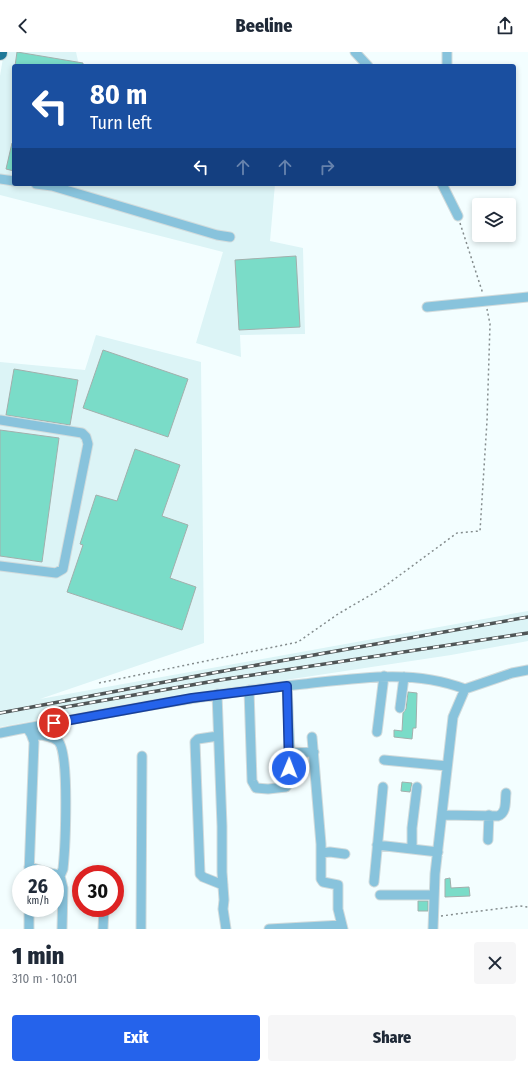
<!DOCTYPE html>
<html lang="en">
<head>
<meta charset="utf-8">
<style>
  :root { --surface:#fff; --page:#f6f6f7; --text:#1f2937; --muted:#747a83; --accent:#2563eb }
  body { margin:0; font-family:"Fira Sans Condensed",sans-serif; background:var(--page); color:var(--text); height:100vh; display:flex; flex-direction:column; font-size:15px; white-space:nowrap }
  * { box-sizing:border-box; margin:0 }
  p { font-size:13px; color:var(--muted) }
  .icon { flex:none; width:22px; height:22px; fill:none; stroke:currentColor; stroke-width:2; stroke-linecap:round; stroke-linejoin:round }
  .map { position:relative; height:877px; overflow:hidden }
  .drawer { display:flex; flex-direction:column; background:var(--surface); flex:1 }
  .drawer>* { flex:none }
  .banner { position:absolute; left:12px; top:12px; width:504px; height:122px; border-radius:4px; box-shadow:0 2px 6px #0003; background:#1a4fa0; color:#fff; overflow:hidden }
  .tools { position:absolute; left:472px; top:146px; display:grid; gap:8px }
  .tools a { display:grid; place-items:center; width:44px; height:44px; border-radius:4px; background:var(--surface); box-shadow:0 2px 6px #0003; font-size:20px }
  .speed { position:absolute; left:12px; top:813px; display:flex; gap:8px; font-size:20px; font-weight:700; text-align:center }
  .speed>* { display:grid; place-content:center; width:52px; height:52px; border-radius:50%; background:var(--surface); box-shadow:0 2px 6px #0003; line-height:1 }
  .speed small { font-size:10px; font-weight:400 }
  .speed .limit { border:6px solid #d22; background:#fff; color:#111 }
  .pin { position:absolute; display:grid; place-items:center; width:34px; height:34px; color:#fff; margin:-17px; border:2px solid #fff; border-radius:50%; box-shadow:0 1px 4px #0007 }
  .me { position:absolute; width:44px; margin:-22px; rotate:1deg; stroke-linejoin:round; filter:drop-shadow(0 0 3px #0008) }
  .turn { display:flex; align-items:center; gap:14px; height:84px; padding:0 12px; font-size:18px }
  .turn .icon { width:52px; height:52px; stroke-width:2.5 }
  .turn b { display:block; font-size:28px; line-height:34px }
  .lanes { display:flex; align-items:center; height:38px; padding:0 12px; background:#0003; justify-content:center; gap:20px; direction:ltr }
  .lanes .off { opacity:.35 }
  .round { display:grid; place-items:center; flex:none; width:42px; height:42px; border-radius:4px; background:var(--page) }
  .summary { display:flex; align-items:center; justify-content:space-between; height:68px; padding:0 12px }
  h1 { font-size:24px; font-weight:800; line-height:30px }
  .action { display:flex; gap:8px; margin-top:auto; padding:8px 12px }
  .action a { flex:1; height:46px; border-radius:4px; background:var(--accent); color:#fff; font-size:16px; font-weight:800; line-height:46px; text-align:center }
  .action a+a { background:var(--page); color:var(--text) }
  header { display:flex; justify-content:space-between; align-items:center; height:52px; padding:0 12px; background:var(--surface); font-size:18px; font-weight:800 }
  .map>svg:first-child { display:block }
  .built { fill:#dcf4f6 }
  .building { fill:#7adcc8; stroke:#a2afac }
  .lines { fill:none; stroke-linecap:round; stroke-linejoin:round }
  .minor-casing { stroke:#d1dbdc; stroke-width:11 }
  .highway-casing { stroke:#d1dbdc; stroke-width:16 }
  .path { stroke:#848c8d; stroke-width:1.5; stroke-dasharray:2 3; stroke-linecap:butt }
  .minor { stroke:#88c3dc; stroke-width:9 }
  .highway { stroke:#1e7898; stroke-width:14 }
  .rail-casing { stroke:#505657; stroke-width:3.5 }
  .rail { stroke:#fff; stroke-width:2; stroke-dasharray:6; stroke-linecap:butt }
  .route-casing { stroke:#184099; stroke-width:10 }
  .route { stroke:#2563eb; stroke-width:7 }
</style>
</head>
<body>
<header><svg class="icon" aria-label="back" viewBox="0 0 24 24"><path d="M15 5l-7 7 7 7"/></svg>Beeline<svg class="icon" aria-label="share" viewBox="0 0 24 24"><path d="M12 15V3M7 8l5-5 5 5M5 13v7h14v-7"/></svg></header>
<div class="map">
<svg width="528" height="877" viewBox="0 0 528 877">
  <rect width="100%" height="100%" fill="#f3feff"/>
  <path class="built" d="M4,0h72l2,9 -1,5h-63v118h261l-5,57 33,7 2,86 -65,1 1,22 -45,-14 27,-91 -223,-57v-119z
    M96,283l105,27 3,281 -164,56 488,-88v30l-77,14 -325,49 -126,23v-365l85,8z"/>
  <path class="building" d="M17,0l66,11v3h-68z
    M12,91l2,1v27l-8,-2z
    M296,204l4,71 -61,3 -4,-70z
    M103,298l85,29 -20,58 -85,-29z
    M14,317l64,11 -8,45 -64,-10z
    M0,378l59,8 -17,124 -42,-6z
    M135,397l45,16 -18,51 26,9 -18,53 26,9 -14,43 -115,-38 16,-47 -3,-1 16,-49 21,6z
    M408,640l9,1 -1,35h-3l-1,11 -18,-2v-7l8,1 1,-18 3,-4z
    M402,730l10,1 -2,9 -9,-1z
    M450,826l1,10 18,-1 1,9 -25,1v-18z
    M418,849h10v10h-10z"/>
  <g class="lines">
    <defs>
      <path id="minor" d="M355,0l13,14
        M447,14v-14
        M0,127l14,2
        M36,132l16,2 165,49 13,2
        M442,132l16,32
        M427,255l101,-10
        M0,368l82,13 4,4 2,7 -25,125 -7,4 -56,-7
        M249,638l3,91 4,7 12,1 18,-2 2,-3 2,-31 -3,-67
        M217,642l5,132v46l2,28 -1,9 3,20
        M400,656l4,-31
        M29,679l2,3 3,8 -5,132
        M377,680l7,-56
        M0,681c101,-19 202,-39 304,-49 54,-6 109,-15 161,5l47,-16 16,-3
        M31,682c9,1 20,1 27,7 12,11 7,109 5,128l-3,7
        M218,684l-20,3 -3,3 5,132 3,3 20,8
        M312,685l9,107v35l2,3 15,3v24l5,20
        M290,701l24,-1
        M384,708l63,6
        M442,763l56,1c9,-3 7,-15 8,-23
        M488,788l1,-25
        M377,793l61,7
        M412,797v-21l5,-41
        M321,801l9,-1 15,2
        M29,815l25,7
        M55,822l5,2 3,12 -1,41
        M374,830l9,-95
        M380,843h54
        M29,856v21
        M103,877l1,-21
        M141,877l1,-173
        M269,877l73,-4
        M433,877l2,-55 18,-157 12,-28"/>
      <path id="highway" d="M0,1v-1"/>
    </defs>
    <use href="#minor" class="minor-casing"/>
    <use href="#highway" class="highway-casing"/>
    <path class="path" d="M460,171l23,71
      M99,631l199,-41 40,-28 43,-25 76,-56 23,-2 7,-110 3,-97 -3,-15
      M441,864l79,-10 8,1"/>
    <use href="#minor" class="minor"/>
    <use href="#highway" class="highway"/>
    <defs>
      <path id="rail" d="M54,657l166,-29 308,-47
        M0,661l218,-41 310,-55"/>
    </defs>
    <use href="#rail" class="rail-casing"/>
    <use href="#rail" class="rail"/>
  </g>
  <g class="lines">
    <defs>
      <path id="route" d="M54,671l138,-25 95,-12 2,82"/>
    </defs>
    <use href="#route" class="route-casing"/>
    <use href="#route" class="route"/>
  </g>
</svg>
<div class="tools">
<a><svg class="icon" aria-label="layers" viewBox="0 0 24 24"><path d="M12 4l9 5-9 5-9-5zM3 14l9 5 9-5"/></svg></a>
</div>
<div class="speed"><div>26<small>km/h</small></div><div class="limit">30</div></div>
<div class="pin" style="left:54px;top:671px;background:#d93025"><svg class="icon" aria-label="arrive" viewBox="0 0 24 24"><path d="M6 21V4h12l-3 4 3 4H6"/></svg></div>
<svg class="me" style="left:289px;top:716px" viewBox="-20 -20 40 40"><circle r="17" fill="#2563eb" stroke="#fff" stroke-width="3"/><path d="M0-11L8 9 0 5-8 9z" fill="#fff"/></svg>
<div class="banner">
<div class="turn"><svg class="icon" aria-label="left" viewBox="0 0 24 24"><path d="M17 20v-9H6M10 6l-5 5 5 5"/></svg><div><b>80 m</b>Turn left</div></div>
<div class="lanes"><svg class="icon" aria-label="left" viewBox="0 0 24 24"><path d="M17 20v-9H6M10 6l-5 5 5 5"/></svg><svg class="icon off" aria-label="ahead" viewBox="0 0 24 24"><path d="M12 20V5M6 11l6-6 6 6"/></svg><svg class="icon off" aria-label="ahead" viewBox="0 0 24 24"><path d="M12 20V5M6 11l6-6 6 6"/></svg><svg class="icon off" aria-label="right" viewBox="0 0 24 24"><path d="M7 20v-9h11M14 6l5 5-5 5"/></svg></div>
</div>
</div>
<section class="drawer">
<div class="summary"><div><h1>1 min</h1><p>310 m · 10:01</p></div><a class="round"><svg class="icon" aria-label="close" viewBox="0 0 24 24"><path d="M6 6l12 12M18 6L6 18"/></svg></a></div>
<div class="action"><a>Exit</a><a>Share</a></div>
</section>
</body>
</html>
